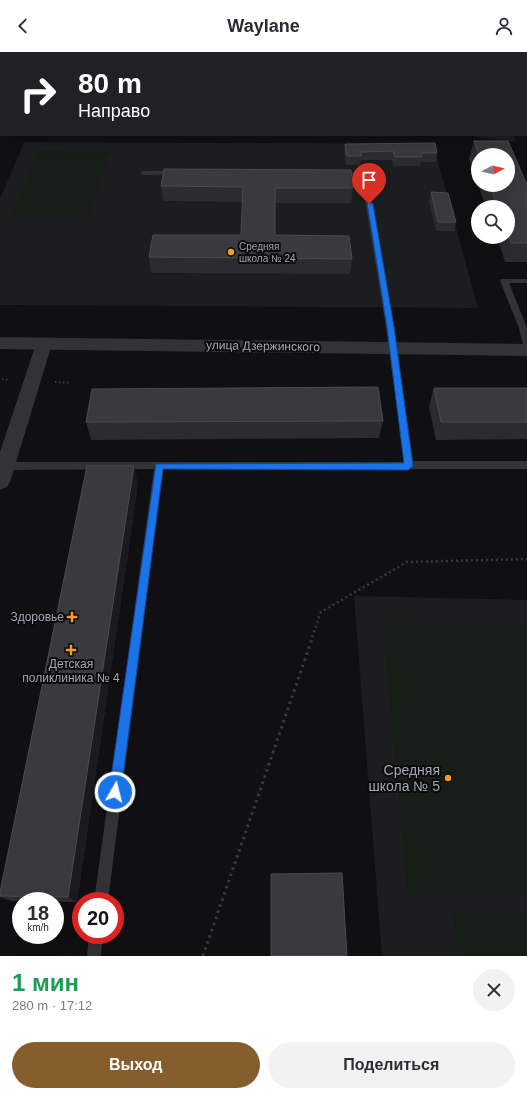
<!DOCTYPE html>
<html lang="ru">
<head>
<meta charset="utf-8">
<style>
  :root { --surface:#fff; --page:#f2f2f3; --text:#2b2b33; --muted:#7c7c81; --accent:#865d2c }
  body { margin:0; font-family:Arial,sans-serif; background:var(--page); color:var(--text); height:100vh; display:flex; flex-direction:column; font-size:15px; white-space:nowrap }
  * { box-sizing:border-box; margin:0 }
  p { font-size:13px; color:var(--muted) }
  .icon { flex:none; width:22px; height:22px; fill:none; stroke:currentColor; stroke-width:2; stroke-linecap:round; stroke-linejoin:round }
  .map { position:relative; height:904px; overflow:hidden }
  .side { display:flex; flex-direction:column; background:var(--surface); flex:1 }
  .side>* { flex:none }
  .guide { position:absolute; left:0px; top:0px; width:527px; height:84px; box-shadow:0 4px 16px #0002; background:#202124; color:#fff; overflow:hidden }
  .needle { width:26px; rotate:83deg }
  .fabs { position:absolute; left:471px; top:96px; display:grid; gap:8px }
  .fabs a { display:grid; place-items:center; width:44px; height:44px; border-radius:50%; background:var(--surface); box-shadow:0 4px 16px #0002; font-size:20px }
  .speed { position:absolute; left:12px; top:840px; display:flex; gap:8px; font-size:20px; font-weight:700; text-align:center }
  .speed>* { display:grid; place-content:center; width:52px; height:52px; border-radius:50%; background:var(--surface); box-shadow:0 4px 16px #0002; line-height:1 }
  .speed small { font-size:10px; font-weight:400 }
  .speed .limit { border:6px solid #d22; background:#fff; color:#111 }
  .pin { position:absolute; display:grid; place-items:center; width:34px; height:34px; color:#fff; margin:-41px -17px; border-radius:50% 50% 50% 0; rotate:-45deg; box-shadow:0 0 4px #0007 }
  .pin .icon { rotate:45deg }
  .me { position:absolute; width:44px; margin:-22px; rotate:8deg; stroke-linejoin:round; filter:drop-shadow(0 0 3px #0008) }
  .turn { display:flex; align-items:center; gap:14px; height:84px; padding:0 12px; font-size:18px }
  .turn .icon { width:52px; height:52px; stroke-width:2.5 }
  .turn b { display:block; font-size:28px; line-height:34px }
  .round { display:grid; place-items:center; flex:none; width:42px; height:42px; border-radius:21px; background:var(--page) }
  .head { display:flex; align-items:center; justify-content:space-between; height:68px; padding:0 12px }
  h1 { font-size:24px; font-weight:600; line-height:30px; color:#1e9e55 }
  .cta { display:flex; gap:8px; margin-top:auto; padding:8px 12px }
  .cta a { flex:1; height:46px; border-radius:24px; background:var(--accent); color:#fff; font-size:16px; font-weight:600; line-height:46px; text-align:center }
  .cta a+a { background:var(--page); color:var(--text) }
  header { display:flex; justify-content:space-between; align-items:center; height:52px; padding:0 12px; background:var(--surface); font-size:18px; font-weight:600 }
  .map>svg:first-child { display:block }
  .built { fill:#1c1d1f }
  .green { fill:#171d17 }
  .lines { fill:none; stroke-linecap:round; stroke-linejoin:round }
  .path-far3 { stroke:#373a3e; stroke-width:1.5; stroke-dasharray:1 2; stroke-linecap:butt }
  .path-far2 { stroke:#373a3e; stroke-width:2; stroke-dasharray:1.5 2.5; stroke-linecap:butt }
  .path-far1 { stroke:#373a3e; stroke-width:2.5; stroke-dasharray:2 3; stroke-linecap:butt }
  .path { stroke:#373a3e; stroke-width:3; stroke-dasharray:2.5 4; stroke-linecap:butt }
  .service { fill:#313337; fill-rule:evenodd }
  .minor { fill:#313337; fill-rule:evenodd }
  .tertiary { fill:#313337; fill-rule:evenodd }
  .wall { fill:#2c2c30 }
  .shaded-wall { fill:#1b1b1e }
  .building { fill:#383a3e; stroke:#494b50 }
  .route { fill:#1a73e8; stroke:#114b97 }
  .poi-dot { fill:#f69b24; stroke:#0b0b0d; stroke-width:1.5 }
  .labels { text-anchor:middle; stroke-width:4; stroke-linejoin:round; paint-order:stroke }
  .far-poi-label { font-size:10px; fill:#a1a8b3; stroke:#0b0b0d; text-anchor:start }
  .street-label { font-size:12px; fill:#a1a8b3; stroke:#0b0b0d }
  .poi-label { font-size:12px; fill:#a1a8b3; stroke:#0b0b0d; text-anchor:end }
  .near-poi-label { font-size:14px; fill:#a1a8b3; stroke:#0b0b0d; text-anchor:end }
</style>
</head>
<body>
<header><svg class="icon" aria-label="back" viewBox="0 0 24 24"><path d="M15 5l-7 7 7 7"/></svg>Waylane<svg class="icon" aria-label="person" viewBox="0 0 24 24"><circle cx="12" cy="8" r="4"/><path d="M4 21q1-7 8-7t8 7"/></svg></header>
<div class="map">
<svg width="527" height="904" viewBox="0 0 527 904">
  <rect width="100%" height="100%" fill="#101012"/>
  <path class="built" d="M464,83h51l-1,7z
    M24,90l409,2 45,164 -478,-3v-106z
    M354,544l173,4v356h-145z"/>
  <path class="green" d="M39,99l70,1 -20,63 -77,-1z
    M383,571l144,1v272h-119z
    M453,861l74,1v42h-68z"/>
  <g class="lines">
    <path class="path-far3" d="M206,1l6,-1"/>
    <path class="path-far2" d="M2,327l8,1
      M55,330l16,1"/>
    <path class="path-far1" d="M312,585l9,-25 86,-50 120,-3"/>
    <path class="path" d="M203,904l110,-320"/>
    <path class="service" d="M499,0h6v1h-6z
      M510,0h14l1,1h-14z
      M177,119l2,1v2l-36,1 -3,-2 3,-2z
      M339,120h25l3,2 27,153 19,134h114v8h-364l-55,432h-14l60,-432 -149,1 -3,-1 -2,-3 2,-3 3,-1h399l-18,-135 -25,-151 -24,-1 -1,-1z
      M501,227h26v4h-18l18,45v20l-4,-3 -4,-17 -19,-47z
      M89,883h14l-2,21h-14z"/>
    <path class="minor" d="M44,286l6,2 2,4 -42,138 -3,5 -7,3v-38l36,-108 2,-4z"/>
    <path class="tertiary" d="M0,285l527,7v12l-527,-7z"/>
  </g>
  <path class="wall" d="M72,0h32l-1,1h-31z
    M0,31h1v31h-1z
    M474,89h34l19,44v77h-22l-8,-25h11v-30h-22l-8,-22h30v-30h-30v29l-9,-25z
    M345,92l92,9 -1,9h-15l-1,4h-27l-1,-6h-31l-1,5h-14l-2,-12z
    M164,117l189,19 -2,15h-76v32l77,24 -2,15 -199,-1 -2,-16 92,-22 2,-33 -80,-1 -2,-15z
    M431,140l25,30 -2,9h-18l-7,-30z
    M434,336h93v51l-91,1 -7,-34z
    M383,369l-4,17 -288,2 -5,-18z
    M138,432l-61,418h-22v-1h-44l-11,-4v-5z
    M271,822l76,82h-76z"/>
  <path class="shaded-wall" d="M97,0h7l-1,1h-6z
    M134,414l4,18 -61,418 -9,-5z"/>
  <path class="building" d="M0,31h1v13h-1z
    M474,89h34l19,44v58h-16l-3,-9v-27h-10l-8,-22h18v-30h-29z
    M435,91l2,10h-16l1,4h-27l-2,-6 -32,1v4h-14l-2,-12z
    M164,117l187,1 2,18h-78v47l74,1 3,23 -203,-2 4,-22h88l2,-48 -82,-1z
    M431,140l17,1 8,29h-18z
    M378,335l5,34 -297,1 6,-33z
    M434,336h93v34h-86z
    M87,414h47l-66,431 -68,-1v-4z
    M342,821l5,83h-76v-82z"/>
  <path class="route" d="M367,150l6,2 21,123 19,139 -5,4 -245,-1 -42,323 -1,4 -5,2 -4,-2 -2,-4 47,-328 248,-1 -17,-136z"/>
  <g class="poi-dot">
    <circle cx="231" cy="200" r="4"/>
    <path d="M70 559h4v4h4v4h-4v4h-4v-4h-4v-4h4z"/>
    <path d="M69 592h4v4h4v4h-4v4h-4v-4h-4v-4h4z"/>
    <circle cx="448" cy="726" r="4"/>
  </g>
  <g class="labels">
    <g class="far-poi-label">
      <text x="239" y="198">Средняя<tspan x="239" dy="12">школа № 24</tspan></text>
    </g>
    <g class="street-label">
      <text transform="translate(263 294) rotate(1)" y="4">улица Дзержинского</text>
    </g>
    <g class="poi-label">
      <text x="64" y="569">Здоровье</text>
      <text x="71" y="616" text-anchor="middle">Детская<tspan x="71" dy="14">поликлиника № 4</tspan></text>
    </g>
    <g class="near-poi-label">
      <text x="440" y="723">Средняя<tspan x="440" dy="16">школа № 5</tspan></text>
    </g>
  </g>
</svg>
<div class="fabs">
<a><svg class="needle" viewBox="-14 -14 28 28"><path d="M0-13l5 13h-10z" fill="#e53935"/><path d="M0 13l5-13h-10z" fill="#7c7c81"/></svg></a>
<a><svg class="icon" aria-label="search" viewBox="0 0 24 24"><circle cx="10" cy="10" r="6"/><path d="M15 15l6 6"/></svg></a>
</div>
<div class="speed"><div>18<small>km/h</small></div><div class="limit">20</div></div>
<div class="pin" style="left:369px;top:152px;background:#d93025"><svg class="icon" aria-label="arrive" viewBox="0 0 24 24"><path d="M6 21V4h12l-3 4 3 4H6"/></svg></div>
<svg class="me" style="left:115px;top:740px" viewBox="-20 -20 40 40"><circle r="17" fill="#1a73e8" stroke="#fff" stroke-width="3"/><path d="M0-11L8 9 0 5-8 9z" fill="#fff"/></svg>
<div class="guide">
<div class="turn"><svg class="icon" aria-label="right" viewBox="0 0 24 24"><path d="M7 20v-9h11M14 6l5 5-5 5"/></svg><div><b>80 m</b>Направо</div></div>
</div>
</div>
<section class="side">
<div class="head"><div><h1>1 мин</h1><p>280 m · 17:12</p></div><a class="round"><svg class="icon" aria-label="close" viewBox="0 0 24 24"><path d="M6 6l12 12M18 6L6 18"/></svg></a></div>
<div class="cta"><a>Выход</a><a>Поделиться</a></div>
</section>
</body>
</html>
